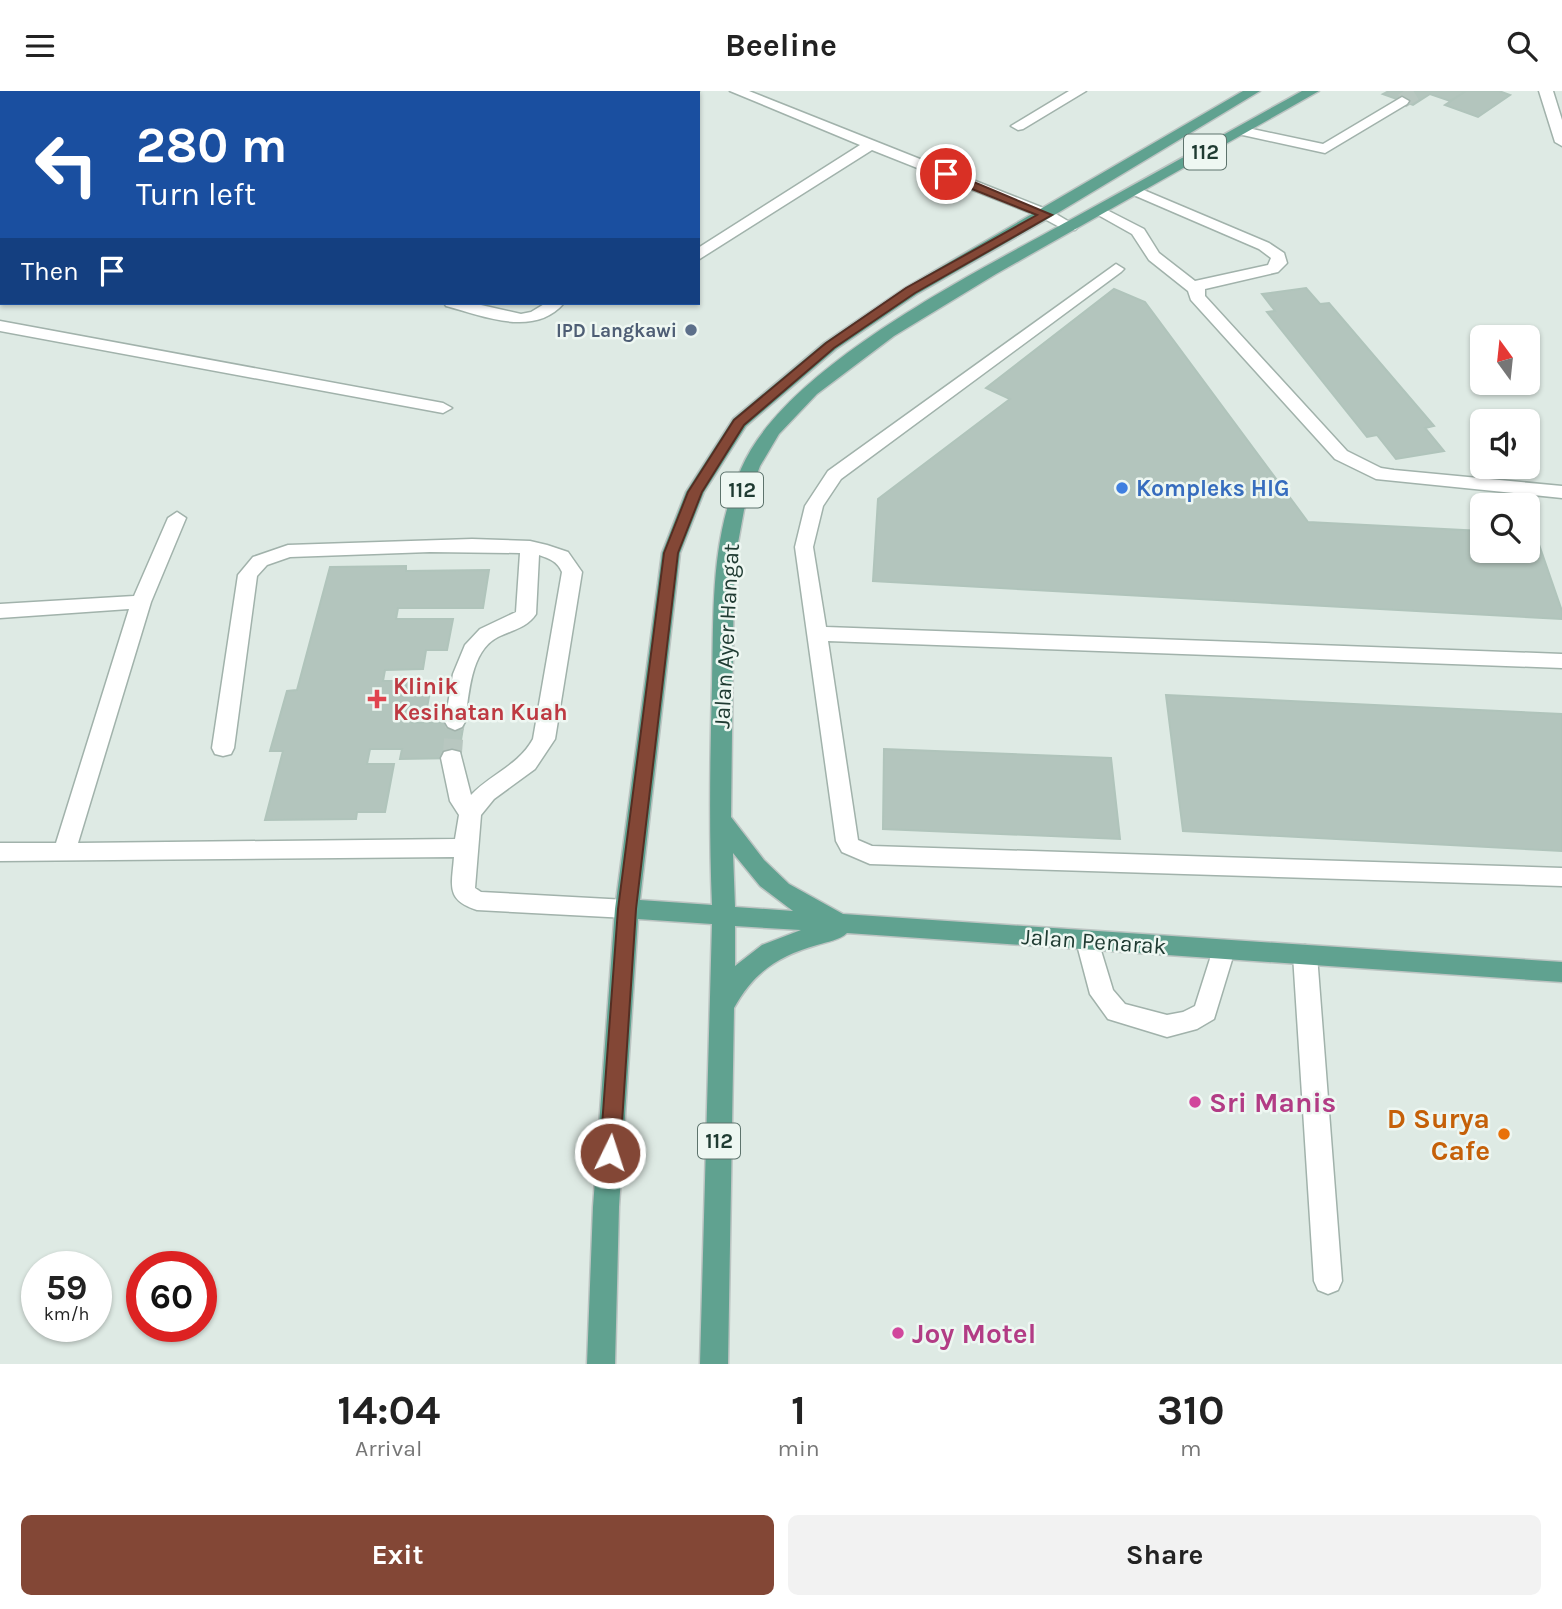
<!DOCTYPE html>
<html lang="en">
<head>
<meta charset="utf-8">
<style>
  :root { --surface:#fff; --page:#f2f2f2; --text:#222; --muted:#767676; --accent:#834736 }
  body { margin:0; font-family:Karla,sans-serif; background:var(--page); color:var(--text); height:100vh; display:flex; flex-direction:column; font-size:26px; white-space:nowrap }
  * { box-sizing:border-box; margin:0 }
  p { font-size:23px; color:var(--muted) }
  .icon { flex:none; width:38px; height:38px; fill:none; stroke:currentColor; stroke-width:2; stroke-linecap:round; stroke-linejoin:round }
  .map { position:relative; height:1273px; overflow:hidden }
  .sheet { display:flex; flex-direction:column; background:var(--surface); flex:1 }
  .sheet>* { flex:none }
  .top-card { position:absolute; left:0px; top:0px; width:700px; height:214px; box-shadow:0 2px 5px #0004; background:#1a4fa0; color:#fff; overflow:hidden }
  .needle { width:46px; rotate:345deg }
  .tools { position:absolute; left:1470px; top:234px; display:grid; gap:14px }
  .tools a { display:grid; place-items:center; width:70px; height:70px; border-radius:10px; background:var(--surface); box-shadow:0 2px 5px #0004; font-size:35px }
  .speed { position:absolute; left:21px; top:1160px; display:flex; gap:14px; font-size:35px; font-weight:700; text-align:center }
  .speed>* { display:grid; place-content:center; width:91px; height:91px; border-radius:50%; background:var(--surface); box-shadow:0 2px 5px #0004; line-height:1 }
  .speed small { font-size:18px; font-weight:400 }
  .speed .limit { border:10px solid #d22; background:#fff; color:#111 }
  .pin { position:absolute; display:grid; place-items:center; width:60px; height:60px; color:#fff; margin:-30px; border:4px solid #fff; border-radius:50%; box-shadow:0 2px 7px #0007 }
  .me { position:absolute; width:77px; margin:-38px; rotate:4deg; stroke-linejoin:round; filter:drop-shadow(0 0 5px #0008) }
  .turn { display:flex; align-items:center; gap:24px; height:147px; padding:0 21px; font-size:32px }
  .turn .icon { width:91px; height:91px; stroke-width:2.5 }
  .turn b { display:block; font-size:49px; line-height:60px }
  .then { display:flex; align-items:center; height:66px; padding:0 21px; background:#0003; gap:14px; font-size:26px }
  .eta { display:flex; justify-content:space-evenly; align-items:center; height:119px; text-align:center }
  .eta b { font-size:42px; font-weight:700; line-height:49px }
  .button { display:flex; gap:14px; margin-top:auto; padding:14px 21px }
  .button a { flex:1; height:80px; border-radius:10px; background:var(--accent); color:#fff; font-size:28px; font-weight:700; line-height:80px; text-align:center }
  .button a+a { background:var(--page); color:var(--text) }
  header { display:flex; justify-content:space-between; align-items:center; height:91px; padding:0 21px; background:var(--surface); font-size:32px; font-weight:700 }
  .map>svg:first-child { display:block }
  .building { fill:#b3c5bd; stroke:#b0c4bb; stroke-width:2 }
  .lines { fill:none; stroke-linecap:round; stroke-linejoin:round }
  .minor-tunnel-far1 { stroke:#b8c7c0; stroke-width:15; stroke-dasharray:15 8; stroke-linecap:butt }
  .minor-tunnel { stroke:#b8c7c0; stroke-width:19; stroke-dasharray:19 10; stroke-linecap:butt }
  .minor-casing { stroke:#a1b2ab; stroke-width:3 }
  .major-casing { stroke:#bcc4c2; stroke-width:3 }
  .minor { fill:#fff; fill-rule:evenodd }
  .major { fill:#60a290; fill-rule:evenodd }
  .route { fill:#834736; stroke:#552e23; stroke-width:2 }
  .service-dot { fill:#5c6f8a; stroke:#eef7f2; stroke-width:2.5 }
  .shop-dot { fill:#3f7fe0; stroke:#eef7f2; stroke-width:2.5 }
  .health-dot { fill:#e0444e; stroke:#eef7f2; stroke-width:2.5 }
  .hotel-dot { fill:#d1479c; stroke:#eef7f2; stroke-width:2.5 }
  .food-dot { fill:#e8710a; stroke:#eef7f2; stroke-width:2.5 }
  .labels { text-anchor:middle; stroke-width:5; stroke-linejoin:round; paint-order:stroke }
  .far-service-label { font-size:19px; font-weight:bold; fill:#4e5e75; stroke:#eef7f2; text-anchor:end }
  .shield { fill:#eef7f2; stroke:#5d736c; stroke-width:2 }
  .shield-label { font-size:21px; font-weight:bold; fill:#1f3b32 }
  .shop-label { font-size:23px; font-weight:bold; fill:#366cbe; stroke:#eef7f2; text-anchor:start }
  .street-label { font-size:23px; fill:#1f3b32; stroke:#eef7f2 }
  .health-label { font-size:23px; font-weight:bold; fill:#be3a42; stroke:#eef7f2; text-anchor:start }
  .near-hotel-label { font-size:28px; font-weight:bold; fill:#b23c85; stroke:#eef7f2; text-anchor:start }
  .near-food-label { font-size:28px; font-weight:bold; fill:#c56008; stroke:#eef7f2; text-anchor:end }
</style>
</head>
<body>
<header><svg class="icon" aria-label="menu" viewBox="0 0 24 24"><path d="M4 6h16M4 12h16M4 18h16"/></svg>Beeline<svg class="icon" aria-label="search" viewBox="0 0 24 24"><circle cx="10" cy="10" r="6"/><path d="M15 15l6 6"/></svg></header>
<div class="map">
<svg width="1562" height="1273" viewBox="0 0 1562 1273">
  <rect width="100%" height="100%" fill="#deeae4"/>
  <path class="building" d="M1389,0h77l-16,10 -20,-7 -17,11 -30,-11z
    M1466,0h33l11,4 -32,22 -33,-12z
    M1306,197l14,16 9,-1 105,123 -9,2 19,23 -48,8 -19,-24 -10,2 -100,-125 8,-1 -13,-17z
    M1114,198l31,13 163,220 174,9v20h46v-18h7l27,78v8l-689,-38 5,-82 132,-100 -24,-11z
    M406,475v5l83,-1 -6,38h-85l-2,11h57l-6,31h-21l-3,19 -38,1 -2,11h49l-6,32h-12l-2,10 52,-1 -6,36 -58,1 2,-10h-32l-3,15h27l-9,48h-28l-1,7 -91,1 18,-69h-13l17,-60 10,-1 33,-123z
    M1166,604l396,19v137l-379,-20z
    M884,658l227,9 9,81 -237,-10z"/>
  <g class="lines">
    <path class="minor-tunnel-far1" d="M1402,10l16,-10"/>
    <path class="minor-tunnel" d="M452,667l3,-36"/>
    <defs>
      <path id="minor" d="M102,0h16l-18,2z
        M343,0h16l-18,2z
        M583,0h15l-17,2z
        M684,0h15l-17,2z
        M730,0h19l302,120 27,16 -3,3h-10l-24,-13 -169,-67 -174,110v-12l162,-103z
        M1069,0h17l-63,38 -5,1 -7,-4z
        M1539,0h14l9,29v26l-7,-4z
        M1402,6l7,4 -2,3 -82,49 -87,-19 -2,-3 7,-4 80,17z
        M0,43h2l-2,9z
        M1134,95l135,57 15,10 3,10 -9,9 -73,17v7l142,155 34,17 13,2 168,16v12l-186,-19 -41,-20 -144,-159 -3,-9 -39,-31 -17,-26 -41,-23 2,-3h10l41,21 15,24 36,28 73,-16 3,-7 -12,-9 -130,-56 -2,-3z
        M0,128h2l-2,9z
        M1116,173l8,5 -3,3 -280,207 -18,27 -10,41 13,80 736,27v14l-734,-27 30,199 14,6 690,22v18l-692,-22 -28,-12 -6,-11 -41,-294 10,-41 23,-35z
        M444,212h28l49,11 10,-2 15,-9h18c-30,35 -80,13 -118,3z
        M0,230l443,82 9,5 -9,5 -443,-82z
        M177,421l9,6 -35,84 -73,241 377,-4 4,-24 -9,-14 -9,-43 3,-6 8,-2 8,2 11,43c20,-21 48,-30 62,-56l29,-167c-5,-11 -12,-13 -23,-17l-3,59c-9,14 -24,16 -38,23 -28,14 -29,58 -33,85l-3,5 -7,3 -7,-3 -3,-5 8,-48 12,-29 15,-16 36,-17 4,-59 -90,-1 -140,5 -23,8 -10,11 -23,172 -3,6 -8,2 -8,-2 -3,-6 26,-173 15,-18 35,-12 184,-6 58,2 17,4 21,7 14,20 -27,167 -20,30 -41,30 -13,16 -6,73 6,4 146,8 8,2 4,7 -4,7 -8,2 -150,-8c-32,-10 -25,-25 -23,-53l-454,4v-18h56l73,-234 -129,9v-14l134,-8 34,-78z
        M1088,840l8,3 17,56 12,14 42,11 16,-3 12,-6 20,-63 8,-3 8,3 4,7 -21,69 -17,10 -30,8 -59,-18 -18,-25 -14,-53 4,-7z
        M1305,854l8,3 4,7 25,326 -4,9 -10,4 -10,-4 -4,-9 -21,-326 4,-7z"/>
      <path id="major" d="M1243,0h17l-209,126 -134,77 -81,55 -90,77 -42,66 -24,61 -40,347 72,5c-3,-73 -2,-146 0,-220 2,-77 -2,-144 29,-216 43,-102 234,-196 329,-249 78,-43 155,-86 232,-129h17l-323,183 -102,62 -77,58 -38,40 -19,32 -16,44 -10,55 -3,252 33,43 25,24 54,30 719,48v20l-715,-49c-7,7 -20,9 -30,12 -39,11 -63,27 -83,63l-6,356h-28l12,-440 -74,-5 -19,288 -4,157h-28l6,-157 22,-298 47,-356 24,-61 47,-73 91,-76 81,-55zM733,762l27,33 33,25 -58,-4zM735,835l66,4 -39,15 -27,21z"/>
    </defs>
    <use href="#minor" class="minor-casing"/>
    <use href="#major" class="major-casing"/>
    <use href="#minor" class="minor"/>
    <use href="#major" class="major"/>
  </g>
  <path class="route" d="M942,81h8l102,43 -137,78 -81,55 -90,77 -42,67 -24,61 -42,356 -16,244 -3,7 -7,2 -7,-2 -3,-7 18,-244 46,-356 24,-61 46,-72 92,-77 80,-55 131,-73 -95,-38z"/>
  <circle class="service-dot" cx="691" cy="239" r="7"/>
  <circle class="shop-dot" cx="1122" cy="397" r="7"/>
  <path class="health-dot" d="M373.5 597.5h7v7h7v7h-7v7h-7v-7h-7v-7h7z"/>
  <g class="hotel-dot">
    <circle cx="1195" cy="1011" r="7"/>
    <circle cx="898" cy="1242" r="7"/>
  </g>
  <circle class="food-dot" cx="1504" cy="1043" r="7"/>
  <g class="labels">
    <g class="far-service-label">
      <text x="677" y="246">IPD Langkawi</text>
    </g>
    <g class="shield">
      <rect x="1184" y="43.5" width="42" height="35" rx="5"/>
      <rect x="721" y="381.5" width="42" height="35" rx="5"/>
      <rect x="698" y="1032.5" width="42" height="35" rx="5"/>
    </g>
    <g class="shield-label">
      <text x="1205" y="68">112</text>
      <text x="742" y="406">112</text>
      <text x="719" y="1057">112</text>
    </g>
    <g class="shop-label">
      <text x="1136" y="405">Kompleks HIG</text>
    </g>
    <g class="street-label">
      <text transform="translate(726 545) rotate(-87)" y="8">Jalan Ayer Hangat</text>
      <text transform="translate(1094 850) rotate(4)" y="8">Jalan Penarak</text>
    </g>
    <g class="health-label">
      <text x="393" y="603">Klinik<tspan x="393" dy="26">Kesihatan Kuah</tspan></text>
    </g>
    <g class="near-hotel-label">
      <text x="1209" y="1021">Sri Manis</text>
      <text x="912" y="1252">Joy Motel</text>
    </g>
    <g class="near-food-label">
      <text x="1490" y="1037">D Surya<tspan x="1490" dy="32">Cafe</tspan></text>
    </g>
  </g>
</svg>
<div class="tools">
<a><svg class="needle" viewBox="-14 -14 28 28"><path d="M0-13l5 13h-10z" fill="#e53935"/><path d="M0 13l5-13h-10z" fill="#767676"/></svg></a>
<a><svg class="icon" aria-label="sound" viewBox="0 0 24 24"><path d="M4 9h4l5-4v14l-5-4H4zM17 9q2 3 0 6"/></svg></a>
<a><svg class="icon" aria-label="search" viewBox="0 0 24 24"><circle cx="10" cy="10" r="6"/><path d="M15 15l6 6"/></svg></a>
</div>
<div class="speed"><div>59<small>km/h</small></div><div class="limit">60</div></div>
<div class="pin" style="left:946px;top:83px;background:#d93025"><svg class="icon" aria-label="arrive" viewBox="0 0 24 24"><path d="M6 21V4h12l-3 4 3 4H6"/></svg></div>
<svg class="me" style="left:610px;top:1062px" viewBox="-20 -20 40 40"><circle r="17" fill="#834736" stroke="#fff" stroke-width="3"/><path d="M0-11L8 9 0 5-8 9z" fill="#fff"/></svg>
<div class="top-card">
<div class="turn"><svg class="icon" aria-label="left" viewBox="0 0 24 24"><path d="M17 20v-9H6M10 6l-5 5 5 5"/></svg><div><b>280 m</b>Turn left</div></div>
<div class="then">Then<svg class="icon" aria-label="arrive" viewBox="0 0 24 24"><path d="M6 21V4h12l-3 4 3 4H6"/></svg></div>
</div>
</div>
<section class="sheet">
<div class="eta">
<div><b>14:04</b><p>Arrival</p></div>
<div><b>1</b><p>min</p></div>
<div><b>310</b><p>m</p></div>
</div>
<div class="button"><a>Exit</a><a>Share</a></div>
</section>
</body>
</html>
